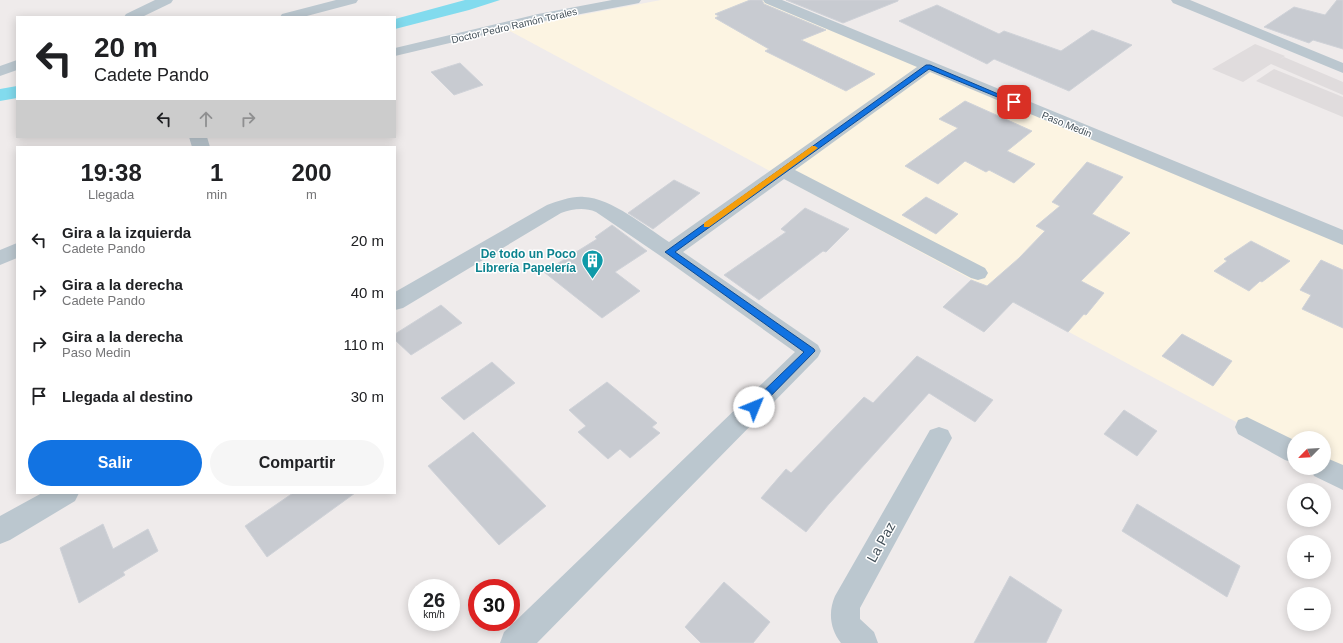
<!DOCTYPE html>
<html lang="es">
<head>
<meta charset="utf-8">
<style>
  :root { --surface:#fff; --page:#f6f6f6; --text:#202124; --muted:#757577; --accent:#1273e2 }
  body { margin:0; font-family:Arial,sans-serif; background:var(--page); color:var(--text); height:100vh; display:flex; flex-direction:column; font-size:15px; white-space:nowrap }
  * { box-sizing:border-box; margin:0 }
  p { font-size:13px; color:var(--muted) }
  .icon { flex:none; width:22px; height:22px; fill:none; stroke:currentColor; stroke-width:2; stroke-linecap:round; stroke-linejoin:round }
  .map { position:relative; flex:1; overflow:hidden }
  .panel { position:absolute; left:16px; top:146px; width:380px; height:348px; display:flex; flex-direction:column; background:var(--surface); border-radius:0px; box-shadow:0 2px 10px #0003 }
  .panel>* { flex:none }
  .hud { position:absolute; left:16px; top:16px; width:380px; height:122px; border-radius:0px; box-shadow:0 2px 10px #0003; background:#fff; color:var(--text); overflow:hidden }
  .needle { width:26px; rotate:246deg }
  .tools { position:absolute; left:1287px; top:431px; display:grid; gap:8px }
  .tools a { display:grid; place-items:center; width:44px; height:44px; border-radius:50%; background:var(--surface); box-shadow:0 2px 10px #0003; font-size:20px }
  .speed { position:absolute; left:408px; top:579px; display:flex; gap:8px; font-size:20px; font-weight:700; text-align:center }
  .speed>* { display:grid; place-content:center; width:52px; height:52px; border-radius:50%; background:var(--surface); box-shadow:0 2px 10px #0003; line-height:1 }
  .speed small { font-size:10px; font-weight:400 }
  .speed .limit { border:6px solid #d22; background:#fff; color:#111 }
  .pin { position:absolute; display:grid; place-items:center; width:34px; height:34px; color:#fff; margin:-17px; border-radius:8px; box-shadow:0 2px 6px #0006 }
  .me { position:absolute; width:44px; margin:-22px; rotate:45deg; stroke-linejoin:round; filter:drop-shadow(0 0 3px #0008) }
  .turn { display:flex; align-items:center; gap:14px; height:84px; padding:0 12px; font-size:18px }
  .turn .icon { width:52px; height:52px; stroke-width:2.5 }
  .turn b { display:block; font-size:28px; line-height:34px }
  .lanes { display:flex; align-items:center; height:38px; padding:0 12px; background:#0003; justify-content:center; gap:20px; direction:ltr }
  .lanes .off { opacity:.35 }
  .eta { display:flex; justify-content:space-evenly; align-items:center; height:68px; text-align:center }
  .eta b { font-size:24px; font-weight:600; line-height:28px }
  .button { display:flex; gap:8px; margin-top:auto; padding:8px 12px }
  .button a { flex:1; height:46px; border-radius:24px; background:var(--accent); color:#fff; font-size:16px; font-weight:600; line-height:46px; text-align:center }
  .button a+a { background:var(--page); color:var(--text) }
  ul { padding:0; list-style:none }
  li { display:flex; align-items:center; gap:12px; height:52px; padding:0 12px }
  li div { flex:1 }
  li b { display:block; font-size:15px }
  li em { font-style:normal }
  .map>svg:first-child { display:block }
  .commercial { fill:#fcf4e2 }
  .education { fill:#e0dcdd }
  .water { fill:#82dbee }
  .building { fill:#c8cbd1; stroke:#cfd2d8 }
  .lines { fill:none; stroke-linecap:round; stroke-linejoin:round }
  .minor { fill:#bbc7cf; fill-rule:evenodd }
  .route { fill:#1273e2; stroke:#0c4b93 }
  .slow { fill:#f59e0b }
  .labels { text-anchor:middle; stroke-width:3; stroke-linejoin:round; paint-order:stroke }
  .far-street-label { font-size:10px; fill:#435059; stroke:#fff }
  .culture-label { font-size:12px; font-weight:bold; fill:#0d838f; stroke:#fff; text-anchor:end }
  .near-street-label { font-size:14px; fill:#435059; stroke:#fff }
</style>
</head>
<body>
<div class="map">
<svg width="1343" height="643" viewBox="0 0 1343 643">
  <rect width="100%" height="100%" fill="#efebeb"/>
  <path class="commercial" d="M661,0h109l573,235v244l-19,-11v-30h-30v15l-788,-424z"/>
  <path class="education" d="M1255,44l30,12 -6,4 5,-3 59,25v13l-72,-31 -28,18 -31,-13z
    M1274,69l69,28v20l-87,-36z"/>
  <path class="water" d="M465,0h35l-31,10 -74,19v-10z
    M17,86v12l-17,3v-12z"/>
  <path class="building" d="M750,0h12l2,4 62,26 -25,10 74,34 -29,17 -81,-40 4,-2 -54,-31 4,-2 -4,-2z
    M786,0h112v1l-55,22z
    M1337,0h6v49l-30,-9 -4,3 -45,-16 30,-20 31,8z
    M937,5l62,29 5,-3 57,20 31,-21 40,15 -63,46 -75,-32 -7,5 -88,-43z
    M460,63l23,22 -29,10 -23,-23z
    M965,101l67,30 -25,20 28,13 -21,19 -25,-13 -3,2 -21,-11 -27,23 -33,-18 53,-38 -19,-9z
    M1087,162l36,15 -31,37 38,19 -49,48 23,12 -18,22 -2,-1 -16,18 -55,-30 -29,30 -41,-25 28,-27 16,6 32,-28 26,-27 -9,-5 24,-20 -8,-4z
    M674,180l26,13 -47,36 -25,-16z
    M926,197l32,17 -22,20 -34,-19z
    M805,208l44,21 -23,23 -3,-1 -64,49 -35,-25 62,-43 -5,-3z
    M612,225l35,26 -32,21 25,19 -38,27 -58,-46 53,-33 -2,-2z
    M1251,241l39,20 -28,21 -2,-1 -11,10 -35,-20 13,-10 -3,-2z
    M1321,260l22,10v58l-41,-19 9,-14 -11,-5z
    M441,305l21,18 -51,32 -16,-15v-6z
    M1182,334l50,27 -19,25 -51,-30z
    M917,356l76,44 -18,22 -46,-29 -100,111 -23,28 -45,-34 25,-29 5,4 73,-76 9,6z
    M492,362l23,21 -51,37 -23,-22z
    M607,382l50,41 -5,4 8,6 -30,25 -10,-9 -12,10 -30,-27 8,-6 -17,-16z
    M1124,410l33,21 -20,25 -33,-22z
    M473,432l73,74 -47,39 -71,-79z
    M293,493h62l-88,64 -22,-31z
    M1137,504l103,62 -13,31 -105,-66z
    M103,524l10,25 35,-20 10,22 -35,21 2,3 -46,28 -19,-55z
    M1010,576l52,34 -16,33h-72z
    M724,582l46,40 -17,21h-52l-16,-16z"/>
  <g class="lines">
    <path class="minor" d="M155,0h18l-2,3 -29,14h-18l2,-3z
      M336,0h22l-2,3 -53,14h-23l2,-3z
      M612,0h29l-2,3 -5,1 -96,18 -143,34v-8l143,-34z
      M763,0h19l561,230v15l-413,-173 -135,98 190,98 3,5 -3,5 -7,2 -7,-2 -187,-99 -101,73 135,93 3,6 -3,6 -281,286h-37l4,-11 291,-280 -133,-95 -66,-45c-12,-5 -23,-3 -35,1l-158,95 -8,2v-18l152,-87c12,-4 25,-9 37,-8 27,1 62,30 85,45l248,-175 -152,-64z
      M1171,0h19l153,63v10l-170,-70z
      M17,60v10l-17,6v-10z
      M189,137h18l3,10h-18z
      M17,243v15l-17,7v-15z
      M1247,417l47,23v23l-9,-3 -47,-26 -3,-7 3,-7z
      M939,427l9,3 4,8 -92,170v11l14,13 4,11h-37c-11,-14 -13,-31 -6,-47l95,-166z
      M1324,457l19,8v25l-29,-14 -4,-8h14z
      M42,493h37l-4,8 -65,39 -10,4v-28z"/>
  </g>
  <path class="route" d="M926,65h4l87,37 -5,1 -83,-34 -254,183 139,97 1,2 -58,59 -3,1 -4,-1 -1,-3 1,-3 54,-52 -139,-100z"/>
  <path class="slow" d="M812,146h3l3,2 -109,79h-5v-4z"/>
  <defs>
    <symbol id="building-pin" viewBox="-11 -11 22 30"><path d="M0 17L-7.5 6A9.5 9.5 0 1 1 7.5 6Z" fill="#0f9aa8" stroke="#fff"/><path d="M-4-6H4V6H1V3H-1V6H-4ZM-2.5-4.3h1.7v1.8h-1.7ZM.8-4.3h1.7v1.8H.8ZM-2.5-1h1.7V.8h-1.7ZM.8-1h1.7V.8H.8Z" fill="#fff"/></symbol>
  </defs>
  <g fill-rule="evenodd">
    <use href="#building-pin" x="580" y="248" width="25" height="34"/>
  </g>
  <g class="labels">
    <g class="far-street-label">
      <text transform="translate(514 25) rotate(-13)" y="4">Doctor Pedro Ramón Torales</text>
      <text transform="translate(1067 124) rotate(22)" y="4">Paso Medin</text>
    </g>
    <g class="culture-label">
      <text x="576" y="258">De todo un Poco<tspan x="576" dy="14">Librería Papelería</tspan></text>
    </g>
    <g class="near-street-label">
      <text transform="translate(881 542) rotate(-61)" y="5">La Paz</text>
    </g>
  </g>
</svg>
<div class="tools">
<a><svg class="needle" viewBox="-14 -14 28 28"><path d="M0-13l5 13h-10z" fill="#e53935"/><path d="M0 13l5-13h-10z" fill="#757577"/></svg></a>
<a><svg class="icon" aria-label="search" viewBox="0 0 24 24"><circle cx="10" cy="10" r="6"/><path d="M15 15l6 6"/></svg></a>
<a>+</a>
<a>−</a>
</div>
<div class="speed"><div>26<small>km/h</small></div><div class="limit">30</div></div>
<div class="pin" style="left:1014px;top:102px;background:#d93025"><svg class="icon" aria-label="arrive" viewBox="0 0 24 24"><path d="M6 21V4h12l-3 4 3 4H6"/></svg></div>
<svg class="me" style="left:754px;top:407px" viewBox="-20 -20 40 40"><circle r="19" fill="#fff"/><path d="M0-13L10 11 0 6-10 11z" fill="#1273e2"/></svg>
<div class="hud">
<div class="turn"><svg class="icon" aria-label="left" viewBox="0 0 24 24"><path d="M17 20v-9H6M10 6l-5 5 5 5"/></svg><div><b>20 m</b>Cadete Pando</div></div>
<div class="lanes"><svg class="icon" aria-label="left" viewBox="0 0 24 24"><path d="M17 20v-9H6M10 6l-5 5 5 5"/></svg><svg class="icon off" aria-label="ahead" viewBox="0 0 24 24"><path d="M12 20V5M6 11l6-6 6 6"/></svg><svg class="icon off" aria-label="right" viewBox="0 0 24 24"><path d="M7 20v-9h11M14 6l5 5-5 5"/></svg></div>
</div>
<section class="panel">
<div class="eta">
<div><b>19:38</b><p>Llegada</p></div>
<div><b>1</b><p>min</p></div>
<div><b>200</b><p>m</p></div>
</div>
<ul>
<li><svg class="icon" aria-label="left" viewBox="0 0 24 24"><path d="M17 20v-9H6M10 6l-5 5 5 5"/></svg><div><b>Gira a la izquierda</b><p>Cadete Pando</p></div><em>20 m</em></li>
<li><svg class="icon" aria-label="right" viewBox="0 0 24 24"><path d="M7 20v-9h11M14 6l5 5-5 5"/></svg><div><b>Gira a la derecha</b><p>Cadete Pando</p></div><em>40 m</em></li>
<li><svg class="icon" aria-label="right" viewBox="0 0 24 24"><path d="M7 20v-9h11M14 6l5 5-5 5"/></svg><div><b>Gira a la derecha</b><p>Paso Medin</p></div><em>110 m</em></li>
<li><svg class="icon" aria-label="arrive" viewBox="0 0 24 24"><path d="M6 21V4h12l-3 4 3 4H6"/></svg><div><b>Llegada al destino</b></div><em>30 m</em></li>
</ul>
<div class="button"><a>Salir</a><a>Compartir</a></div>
</section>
</div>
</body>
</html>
